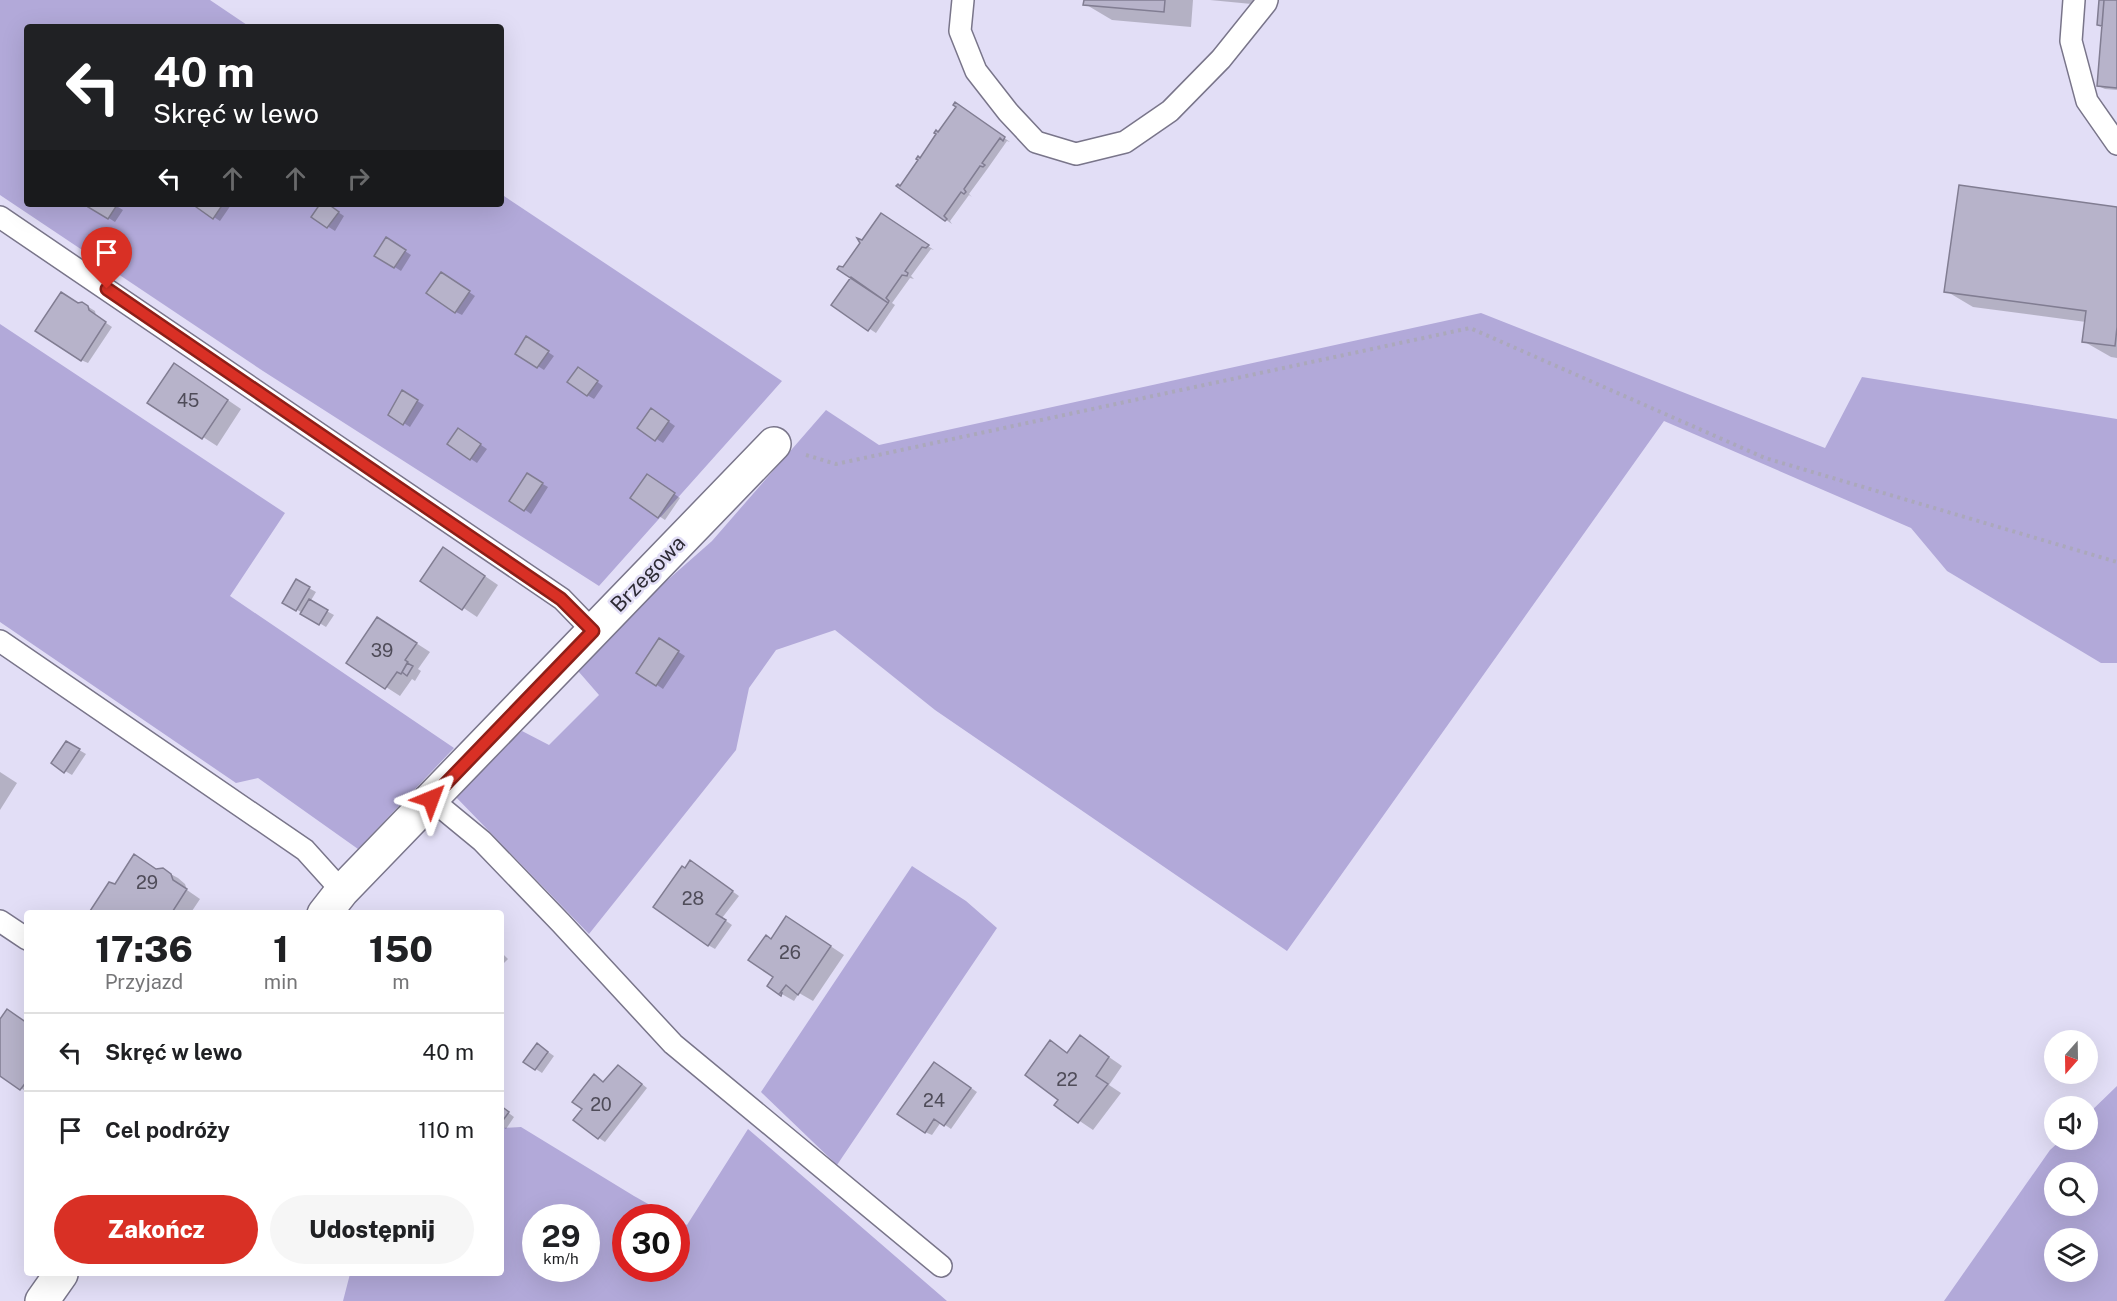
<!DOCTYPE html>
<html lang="pl">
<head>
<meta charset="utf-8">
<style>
  :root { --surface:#fff; --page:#f6f6f6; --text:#202124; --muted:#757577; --line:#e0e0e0; --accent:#d93025 }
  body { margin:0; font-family:"Public Sans",sans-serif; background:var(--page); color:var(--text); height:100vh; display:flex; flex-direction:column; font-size:22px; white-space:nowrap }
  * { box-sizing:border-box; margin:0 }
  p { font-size:20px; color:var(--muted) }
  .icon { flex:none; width:33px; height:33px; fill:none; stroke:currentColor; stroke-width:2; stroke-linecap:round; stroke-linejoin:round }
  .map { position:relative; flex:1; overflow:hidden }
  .sheet { position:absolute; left:24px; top:910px; width:480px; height:366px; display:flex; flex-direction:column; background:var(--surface); border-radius:6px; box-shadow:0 6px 24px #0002 }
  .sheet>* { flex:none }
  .guide { position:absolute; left:24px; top:24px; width:480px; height:183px; border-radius:6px; box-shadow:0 6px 24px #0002; background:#202124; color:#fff; overflow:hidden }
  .needle { width:39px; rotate:200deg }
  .controls { position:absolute; left:2044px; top:1030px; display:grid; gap:12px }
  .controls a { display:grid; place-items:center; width:54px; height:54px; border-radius:50%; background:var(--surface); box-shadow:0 6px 24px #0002; font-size:30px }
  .speed { position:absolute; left:522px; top:1204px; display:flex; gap:12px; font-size:30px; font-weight:700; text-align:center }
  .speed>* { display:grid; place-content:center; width:78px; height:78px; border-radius:50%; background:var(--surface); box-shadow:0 6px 24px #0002; line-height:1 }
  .speed small { font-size:15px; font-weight:400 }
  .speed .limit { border:9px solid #d22; background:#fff; color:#111 }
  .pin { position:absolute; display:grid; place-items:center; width:51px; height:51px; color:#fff; margin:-62px -26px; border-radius:50% 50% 50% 0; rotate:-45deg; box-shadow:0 0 6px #0007 }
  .pin .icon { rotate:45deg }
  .me { position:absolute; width:66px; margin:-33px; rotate:44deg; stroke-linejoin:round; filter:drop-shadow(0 0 4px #0008) }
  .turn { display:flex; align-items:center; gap:21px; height:126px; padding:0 30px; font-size:27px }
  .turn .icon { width:78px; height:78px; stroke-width:2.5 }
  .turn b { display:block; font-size:42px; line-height:51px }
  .lanes { display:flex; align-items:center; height:57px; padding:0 30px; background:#0003; justify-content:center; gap:30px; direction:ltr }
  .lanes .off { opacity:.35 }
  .eta { display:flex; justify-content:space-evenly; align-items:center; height:102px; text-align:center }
  .eta b { font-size:36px; font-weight:800; line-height:42px }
  .button { display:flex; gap:12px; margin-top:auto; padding:12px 30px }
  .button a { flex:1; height:69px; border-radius:36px; background:var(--accent); color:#fff; font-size:24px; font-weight:800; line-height:69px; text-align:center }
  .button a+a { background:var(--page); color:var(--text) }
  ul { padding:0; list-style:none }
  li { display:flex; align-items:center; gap:18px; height:78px; padding:0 30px; border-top:2px solid var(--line) }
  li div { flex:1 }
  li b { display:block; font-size:22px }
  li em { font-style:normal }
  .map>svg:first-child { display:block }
  .green { fill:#b2a9d9; fill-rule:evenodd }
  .shadow { fill:#0003 }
  .building { fill:#b7b3ca; stroke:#817d92; stroke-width:1.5 }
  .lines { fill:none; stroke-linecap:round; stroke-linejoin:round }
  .lane-casing { stroke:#79758a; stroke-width:24 }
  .street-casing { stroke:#79758a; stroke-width:36 }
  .path { stroke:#aba8bb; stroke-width:4; stroke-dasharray:3 4.5; stroke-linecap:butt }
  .lane { stroke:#fff; stroke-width:21 }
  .street { stroke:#fff; stroke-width:33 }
  .route-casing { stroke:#8d1f18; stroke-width:15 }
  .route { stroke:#d93025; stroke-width:10 }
  .labels { text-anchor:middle; stroke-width:5; stroke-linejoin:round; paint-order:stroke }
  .number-label { font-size:18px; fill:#4f4c59 }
  .street-label { font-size:21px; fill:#2c2a33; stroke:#e2def6 }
</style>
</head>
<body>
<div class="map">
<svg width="2117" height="1301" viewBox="0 0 2117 1301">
  <rect width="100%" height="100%" fill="#e2def6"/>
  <path class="green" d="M0,0h210l40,27h-223v177h474v-10l281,187 -183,205 -336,-215 -263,-176z
    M1481,313l344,135 37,-71 255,42v244h-16l-154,-92 -36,-43 -247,-107 -377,530 -352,-241 -100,-80 -59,20 -27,38 -13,62 -147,184 -137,-141 70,-62 27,14 50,-50 -27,-31 140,-123 114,-131 53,35z
    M0,324l285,189 -55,83 224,152 -96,101 -100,-71 -22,5 -236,-161z
    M912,866l54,35 31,27 -160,237 -76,-73z
    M2117,1086v215h-173l106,-151 11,-10h27v-26zM2055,1173h33v33h-33zM2055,1239h33v33h-33z
    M521,1127l113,69 39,22h-47v51h50l1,-49 10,5 61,-96 199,172h-604l7,-27h151v-146zM536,1218h50v51h-50z"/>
  <path class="shadow" d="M1085,0h108l-2,27 -79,-7 -27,-16z
    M1210,0h53l-1,5z
    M2100,0h17v90l-12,-1 -7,-3 5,-59 -5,-2z
    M962,108l48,34 -3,-1 -19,27 2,2 -2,-2 -19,26 3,3 -3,-2 -19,26 2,3 -52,-36 39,-55z
    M92,204h21l10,6 -8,12 -25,-16z
    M194,204h36l1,1 -11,16z
    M322,204h4l18,12 -9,15 -22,-14z
    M2117,209v149l-6,-1 -28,-16 3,-19 -113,-15 -27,-16z
    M888,219l46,31 -3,-1 -20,27 3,3 -4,-1 -18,25 3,2 -19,28 -43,-28 20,-28 -9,-9z
    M393,243l18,12 -10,16 -25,-16z
    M448,278l27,18 -13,19 -6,-3z
    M82,303l13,8 1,5 16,11 -24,36 -7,-3 -3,-56z
    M533,342l21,14 -10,14 -27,-17z
    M584,372l19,14 -9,13 -7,-4z
    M188,373l53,36 -24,37 -68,-44z
    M409,396l15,9 -14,22 -20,-13z
    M658,414l17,12 -12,17 -24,-15z
    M465,434l22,15 -10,14 -28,-19z
    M527,475l21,12 -17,27 -20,-14z
    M654,480l26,18 -15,22 -33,-22z
    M457,557l41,28 -21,32 -55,-37z
    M296,581l20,11 -6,10 24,13 -8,12 -42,-25z
    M391,627l39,25 -12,17 3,2 -6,10 -3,-2 -12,17 -14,-9z
    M666,644l19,12 -22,33 -25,-17z
    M67,743l19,11 -14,21 -7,-4z
    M0,772l17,11 -17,27z
    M697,866l42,30 -17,22 10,7 -17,24 -7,-4 -23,-76z
    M157,870h6l15,8 7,6 2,6 13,9 -10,15h-93l19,-28z
    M800,926l44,29 -31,46 -14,-8 -5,8 -14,-8 -5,-17 -4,-36z
    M501,952l7,7 -7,7z
    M0,1022l27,1v69l-27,-17z
    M1080,1037l42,29 -13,19 12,8 -28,37 -37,-25 4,-5 -9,-58 17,11z
    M544,1049l10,7 -12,17 -17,-11z
    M941,1067l36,25 -26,37 -10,-7 -9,13 -7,-3z
    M625,1070l22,18 -42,54 -6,-4 -5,-62 10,7z
    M501,1107l13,10 -8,12 -5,-3z"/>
  <path class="building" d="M1084,0h81l-1,12 -81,-7z
    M2099,0h5l-2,26 -5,-1z
    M2104,0h13v88l-20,-2z
    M955,102l50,35 -2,4 -3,-3 -18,25 3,2 -2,2 -3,-1 -16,23 2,3 -2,2 -3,-2 -17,24 3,3 -2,2 -49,-35 2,-2 2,2 18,-26 -2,-1 2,-3 2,2 16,-24 -2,-1 2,-3 2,2 18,-25 -3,-2z
    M1959,185l158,22v120l-2,19 -33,-4 4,-31 -142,-19z
    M90,204h25l2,1 -9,14 -20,-12z
    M192,204h31l-10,15z
    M320,204h8l11,8 -12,16 -16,-11z
    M881,213l48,32 -3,3 -4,-1 -17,24 3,2 -1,3 -5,-1 -16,23 3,3 -1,2 -51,-34 2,-3 4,1 17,-24 -3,-5 5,2z
    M386,237l20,13 -12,18 -20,-12z
    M441,272l29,19 -15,22 -29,-20z
    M851,277l37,26 -20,28 -37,-26z
    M61,292l17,11 4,-1 6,4 1,4 17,12 -25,39 -46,-30z
    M526,336l23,15 -12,17 -22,-14z
    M174,363l54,37 -26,39 -55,-36z
    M578,367l20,14 -11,15 -20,-14z
    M402,390l16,10 -15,25 -15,-10z
    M651,408l18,13 -14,20 -18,-13z
    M458,428l23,16 -11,16 -23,-16z
    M527,473l16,10 -19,28 -15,-10z
    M647,474l28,19 -17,25 -28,-20z
    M443,547l42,29 -23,34 -42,-29z
    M296,579l14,8 -14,24 -14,-8z
    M309,599l19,11 -9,15 -19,-11z
    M377,617l40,26 -12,17 3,2 -7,12 -4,-2 -12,17 -39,-26z
    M659,638l20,13 -23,35 -20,-13z
    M407,663l6,3 -6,10 -5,-4z
    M66,741l14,8 -16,24 -13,-10z
    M134,854l22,15 7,-1 8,6 2,6 14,9 -16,25h-76l-5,-3 19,-29 6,2z
    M690,860l43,31 -17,23 10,6 -18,26 -55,-39 29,-41 3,2z
    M786,916l45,30 -33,49 -12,-10 -6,8h2l-1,3 -14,-10 6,-9 -25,-17 18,-25 5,4z
    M7,1009l20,14v58l-7,9 -20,-14v-57z
    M1080,1035l29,22 -13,19 12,8 -30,39 -24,-18 4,-5 -33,-25 25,-35 17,13z
    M537,1043l11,9 -13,18 -12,-8z
    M934,1062l37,26 -27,38 -10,-7 -9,14 -28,-19z
    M618,1065l24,19 -44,55 -25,-19 9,-11 -10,-7 22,-28 9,8z
    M501,1106l8,6 -8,11z"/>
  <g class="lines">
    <defs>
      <path id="lane" d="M963,0l-3,31 16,40 32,41 28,30 40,12 49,-12 45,-31 51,-52 45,-56 1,-3
        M2074,0l-3,41 16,60 30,43
        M0,217l562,382 31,32
        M0,641l305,209 37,41
        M431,799l51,42 79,82 112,121 268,222
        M0,921l27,18"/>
      <path id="street" d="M324,914l18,-23 432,-447
        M42,1301l19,-27"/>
    </defs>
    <use href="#lane" class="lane-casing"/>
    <use href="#street" class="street-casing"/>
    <path class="path" d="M806,455l30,9 634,-136 295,130 352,104"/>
    <use href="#lane" class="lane"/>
    <use href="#street" class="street"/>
  </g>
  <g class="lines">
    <defs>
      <path id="route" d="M107,289l454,310 32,32 -162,168"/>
    </defs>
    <use href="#route" class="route-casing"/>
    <use href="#route" class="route"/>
  </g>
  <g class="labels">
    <g class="number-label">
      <text x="188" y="407">45</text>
      <text x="382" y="657">39</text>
      <text x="147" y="889">29</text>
      <text x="693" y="905">28</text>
      <text x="790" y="959">26</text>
      <text x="1067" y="1086">22</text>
      <text x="934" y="1107">24</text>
      <text x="601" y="1111">20</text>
    </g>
    <g class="street-label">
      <text transform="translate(648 574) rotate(-46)" y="7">Brzegowa</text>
    </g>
  </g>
</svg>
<div class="controls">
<a><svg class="needle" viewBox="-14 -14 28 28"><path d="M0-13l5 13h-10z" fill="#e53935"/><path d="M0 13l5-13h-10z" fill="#757577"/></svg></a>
<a><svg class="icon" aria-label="sound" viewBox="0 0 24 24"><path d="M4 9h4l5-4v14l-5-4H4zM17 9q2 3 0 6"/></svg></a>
<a><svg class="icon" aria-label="search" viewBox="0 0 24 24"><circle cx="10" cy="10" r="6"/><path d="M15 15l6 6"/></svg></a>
<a><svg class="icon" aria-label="layers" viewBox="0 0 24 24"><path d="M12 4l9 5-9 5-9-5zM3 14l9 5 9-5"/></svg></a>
</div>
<div class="speed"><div>29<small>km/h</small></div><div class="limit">30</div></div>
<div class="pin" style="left:107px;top:289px;background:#d93025"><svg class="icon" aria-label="arrive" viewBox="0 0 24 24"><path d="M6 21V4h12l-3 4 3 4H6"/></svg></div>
<svg class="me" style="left:431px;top:799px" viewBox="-20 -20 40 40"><path d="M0-17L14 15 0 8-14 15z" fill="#d93025" stroke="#fff" stroke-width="4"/></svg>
<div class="guide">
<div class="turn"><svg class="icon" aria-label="left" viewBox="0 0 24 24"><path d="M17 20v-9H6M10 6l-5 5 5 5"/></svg><div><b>40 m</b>Skręć w lewo</div></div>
<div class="lanes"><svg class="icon" aria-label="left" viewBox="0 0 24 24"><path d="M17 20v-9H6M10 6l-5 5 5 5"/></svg><svg class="icon off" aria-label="ahead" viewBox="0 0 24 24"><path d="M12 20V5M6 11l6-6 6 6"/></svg><svg class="icon off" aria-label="ahead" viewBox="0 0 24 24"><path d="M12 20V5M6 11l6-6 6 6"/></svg><svg class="icon off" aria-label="right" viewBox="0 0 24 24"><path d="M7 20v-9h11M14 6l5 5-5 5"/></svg></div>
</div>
<section class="sheet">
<div class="eta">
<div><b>17:36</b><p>Przyjazd</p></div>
<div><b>1</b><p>min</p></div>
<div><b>150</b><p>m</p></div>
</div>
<ul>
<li><svg class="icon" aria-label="left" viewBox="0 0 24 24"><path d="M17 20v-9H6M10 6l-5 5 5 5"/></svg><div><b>Skręć w lewo</b></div><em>40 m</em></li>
<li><svg class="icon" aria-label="arrive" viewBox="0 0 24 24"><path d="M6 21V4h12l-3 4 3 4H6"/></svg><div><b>Cel podróży</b></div><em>110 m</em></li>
</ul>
<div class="button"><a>Zakończ</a><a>Udostępnij</a></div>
</section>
</div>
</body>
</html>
